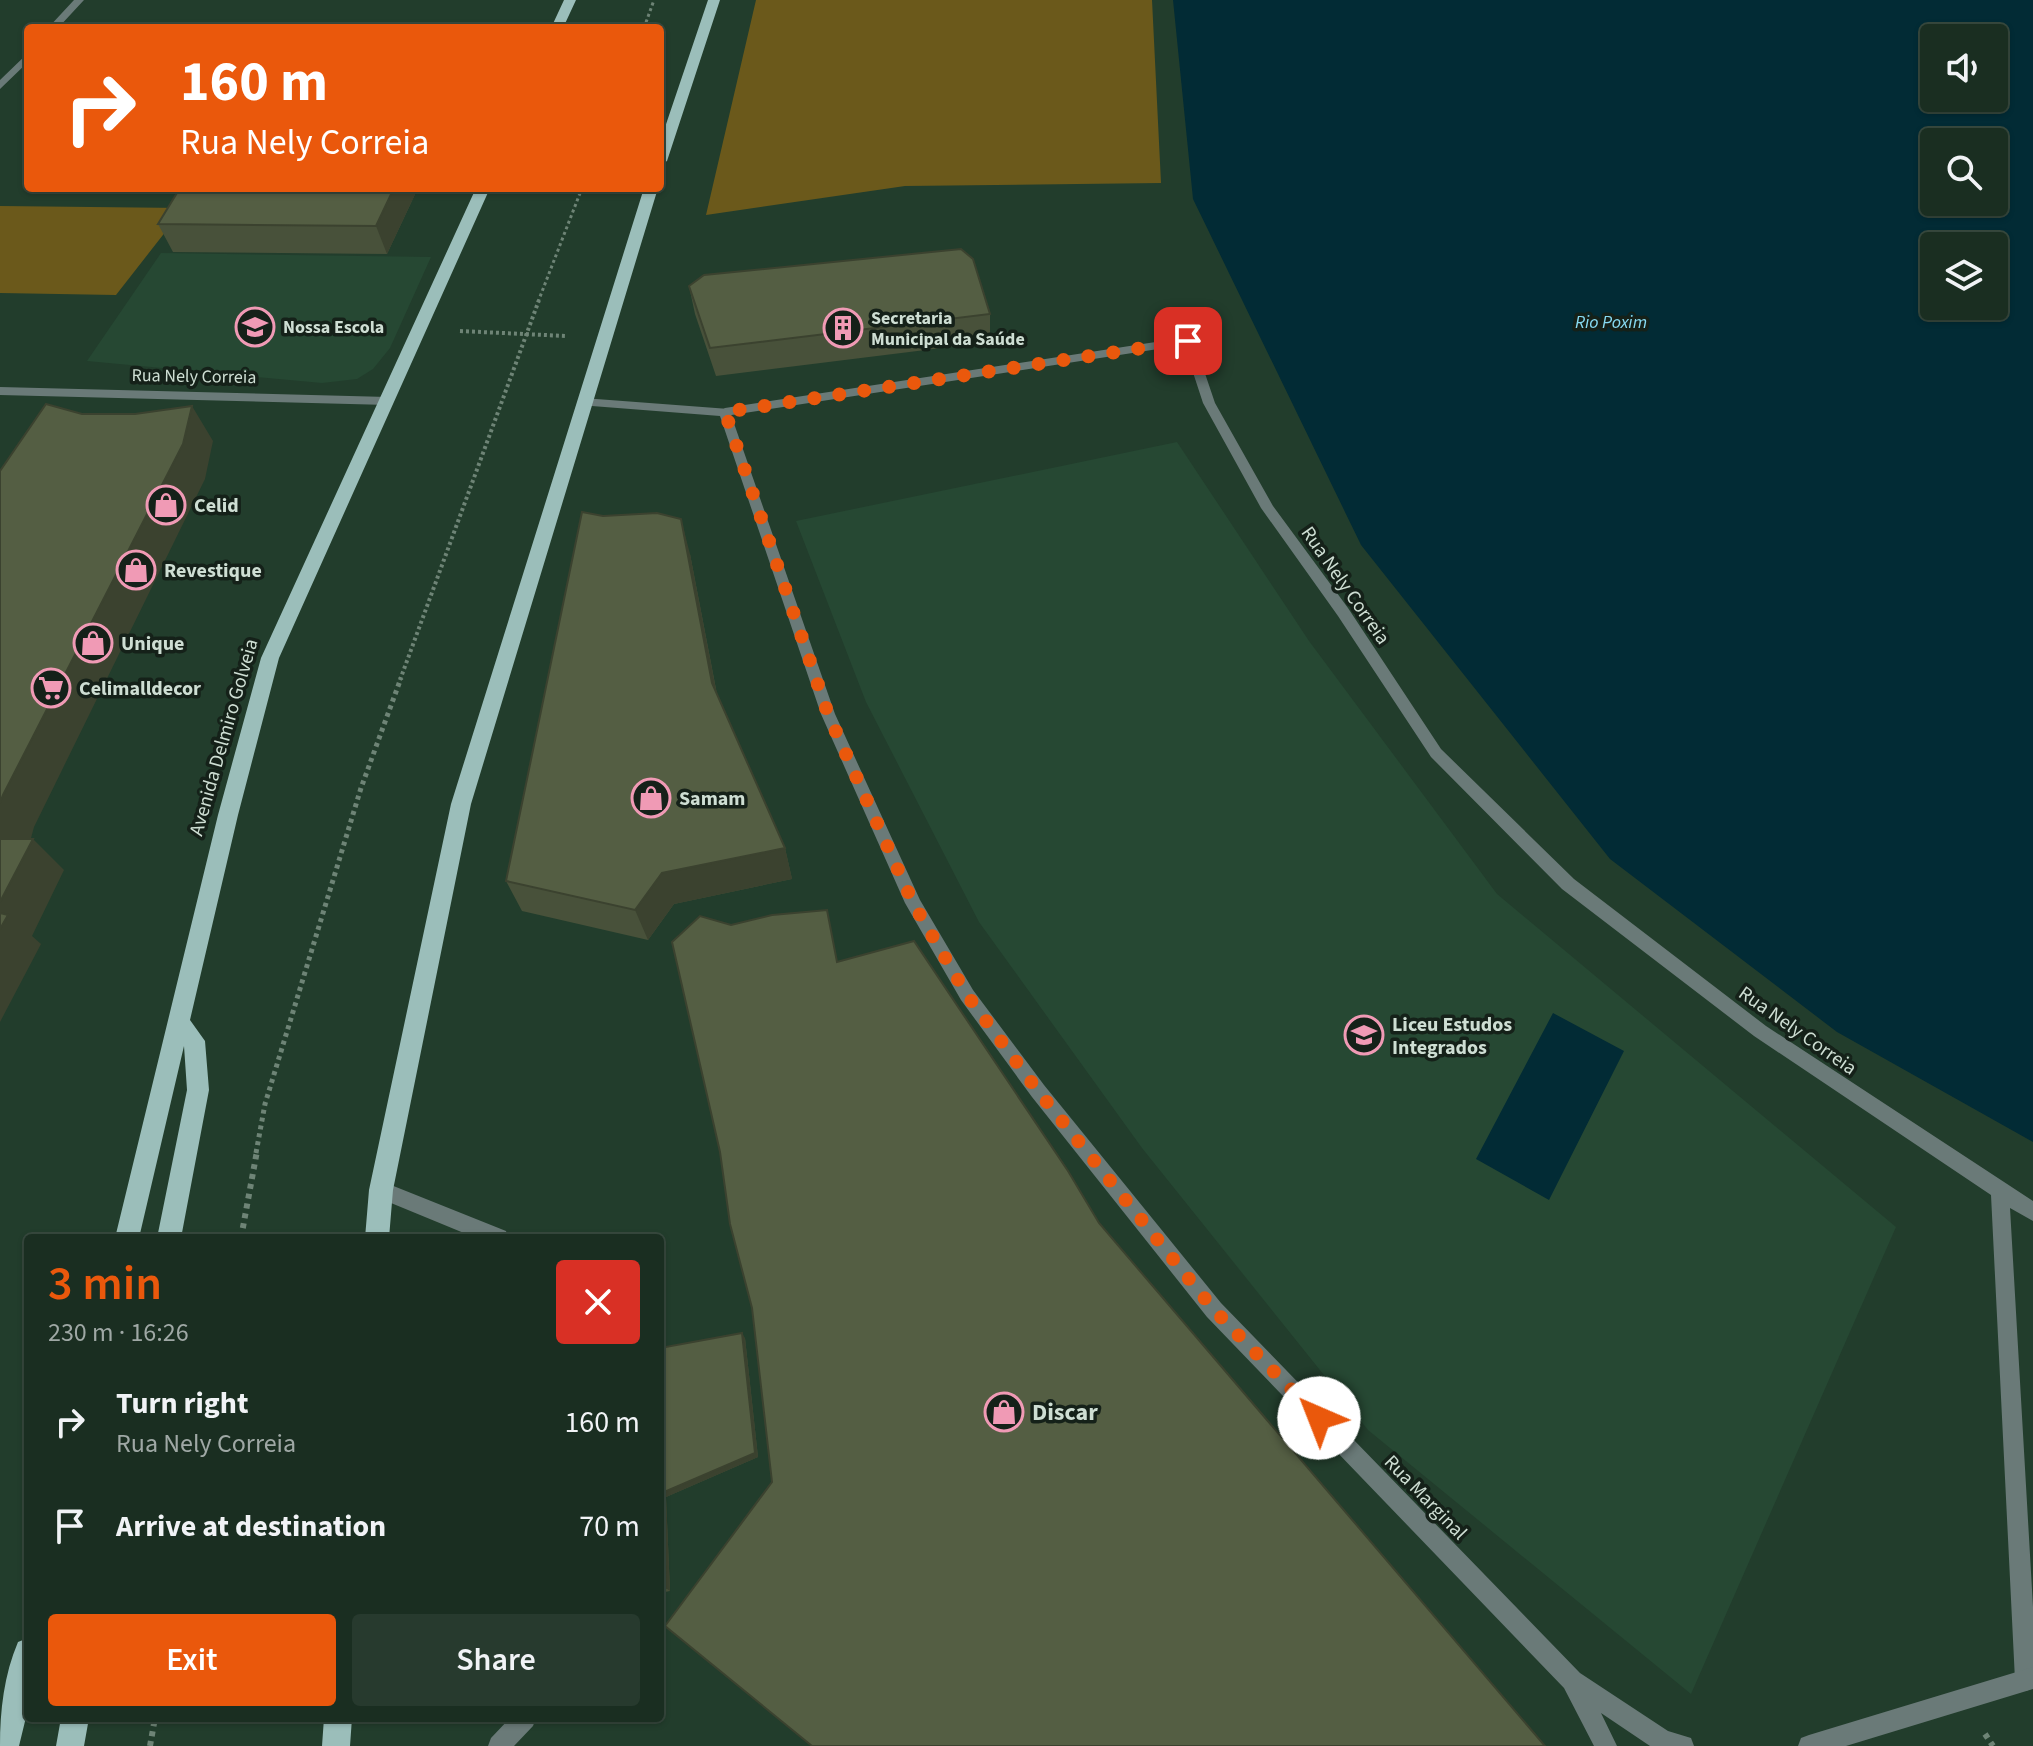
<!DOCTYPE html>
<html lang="en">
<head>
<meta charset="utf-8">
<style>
  :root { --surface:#1a2e21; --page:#273a2e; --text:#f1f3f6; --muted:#9fa8a5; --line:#384a3f; --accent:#ea580c }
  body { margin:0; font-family:"Source Sans 3",sans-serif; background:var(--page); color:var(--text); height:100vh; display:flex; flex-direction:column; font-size:30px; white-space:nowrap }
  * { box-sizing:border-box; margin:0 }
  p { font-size:26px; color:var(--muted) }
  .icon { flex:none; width:44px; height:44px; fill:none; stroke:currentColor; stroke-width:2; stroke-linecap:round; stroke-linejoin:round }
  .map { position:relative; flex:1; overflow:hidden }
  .panel { position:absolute; left:24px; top:1234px; width:640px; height:488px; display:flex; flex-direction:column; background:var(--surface); border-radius:8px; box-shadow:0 2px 6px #0004,0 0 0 2px var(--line) }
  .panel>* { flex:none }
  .banner { position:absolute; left:24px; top:24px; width:640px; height:168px; border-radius:8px; box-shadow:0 2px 6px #0004,0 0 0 2px var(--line); background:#ea580c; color:#fff; overflow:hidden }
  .fabs { position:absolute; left:1920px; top:24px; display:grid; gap:16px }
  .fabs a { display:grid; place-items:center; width:88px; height:88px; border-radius:8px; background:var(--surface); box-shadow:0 2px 6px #0004,0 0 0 2px var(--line); font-size:40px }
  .pin { position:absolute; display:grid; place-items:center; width:68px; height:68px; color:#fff; margin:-34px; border-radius:16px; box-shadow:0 4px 12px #0006 }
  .me { position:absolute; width:88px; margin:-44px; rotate:316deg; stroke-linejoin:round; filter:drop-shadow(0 0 6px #0008) }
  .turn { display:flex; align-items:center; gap:28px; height:168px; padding:0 24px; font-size:36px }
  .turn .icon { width:104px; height:104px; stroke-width:2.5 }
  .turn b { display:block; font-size:56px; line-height:68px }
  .round { display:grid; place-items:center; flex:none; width:84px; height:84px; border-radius:8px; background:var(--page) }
  .summary { display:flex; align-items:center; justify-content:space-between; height:136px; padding:0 24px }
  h1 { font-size:48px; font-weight:600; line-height:60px; color:var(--accent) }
  .button { display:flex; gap:16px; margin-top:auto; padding:16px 24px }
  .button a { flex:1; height:92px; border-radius:8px; background:var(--accent); color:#fff; font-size:32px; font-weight:600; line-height:92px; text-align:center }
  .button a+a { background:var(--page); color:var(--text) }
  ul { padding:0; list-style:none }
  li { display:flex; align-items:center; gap:24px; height:104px; padding:0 24px }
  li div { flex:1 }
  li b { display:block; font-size:30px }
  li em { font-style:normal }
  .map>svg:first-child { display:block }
  .built { fill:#264833 }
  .green { fill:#6b591b }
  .water { fill:#022b35; fill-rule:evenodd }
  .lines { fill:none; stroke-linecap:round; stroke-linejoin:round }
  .path-far3 { stroke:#6e8476; stroke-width:3; stroke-dasharray:3 3; stroke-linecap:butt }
  .path-far2 { stroke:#6e8476; stroke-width:4; stroke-dasharray:3 3; stroke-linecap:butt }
  .path-far1 { stroke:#6e8476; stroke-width:5; stroke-dasharray:4 4; stroke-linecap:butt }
  .path { stroke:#6e8476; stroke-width:6; stroke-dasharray:5 5; stroke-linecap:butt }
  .lane { fill:#6a7a78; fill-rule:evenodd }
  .street { fill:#6a7a78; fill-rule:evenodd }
  .primary { fill:#9bbeba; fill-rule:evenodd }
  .wall { fill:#48513a }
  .shaded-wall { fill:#3b422f }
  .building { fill:#545e43; stroke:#3b422f; stroke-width:2 }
  .route { stroke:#ea580c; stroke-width:14; stroke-dasharray:0 25.2 }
  .labels { text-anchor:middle; stroke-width:7; stroke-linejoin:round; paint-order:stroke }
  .far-poi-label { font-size:18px; font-weight:bold; fill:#ceded3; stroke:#152119; text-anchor:start }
  .far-water-label { font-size:18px; font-style:italic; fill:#87dbf3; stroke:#152119 }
  .far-street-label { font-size:18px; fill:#ceded3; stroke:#152119 }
  .poi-label { font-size:20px; font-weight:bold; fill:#ceded3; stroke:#152119; text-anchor:start }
  .street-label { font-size:20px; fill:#ceded3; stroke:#152119 }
  .near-poi-label { font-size:24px; font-weight:bold; fill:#ceded3; stroke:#152119; text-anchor:start }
</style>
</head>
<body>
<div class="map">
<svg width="2033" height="1746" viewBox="0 0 2033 1746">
  <rect width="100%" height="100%" fill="#223d2c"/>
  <path class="built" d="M161,253l270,4 -41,91 -17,21 -16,10 -35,4 -235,-22z
    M1177,442l132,199 188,253 399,333 -205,467 -323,-264 -226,-282 -163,-226 -113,-220 -70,-181z"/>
  <path class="green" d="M756,0h396l9,183 -256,3 -199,29z
    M0,206l184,2 -68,87 -116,-2z"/>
  <path class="water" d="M1173,0h860v1142l-196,-110 -227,-173 -249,-314 -168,-346zM1934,38h60v60h-60zM1934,142h60v60h-60zM1934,246h60v60h-60z
    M1553,1013l71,38 -75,149 -73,-41z"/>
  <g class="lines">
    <path class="path-far3" d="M644,28l10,-28
      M538,302l44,-114"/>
    <path class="path-far2" d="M460,331l106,5
      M400,680l139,-380"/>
    <path class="path-far1" d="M256,1153l9,-49 96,-316 40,-110"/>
    <path class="path" d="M241,1238l16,-87
      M1985,1734l8,12
      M150,1746l5,-28"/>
    <path class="lane" d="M1188,337l6,4 21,62 58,103 75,102 93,141 133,130 192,147 267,175v20l-23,-13 23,399v81l-7,3 -8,-3 -3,-8 -24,-485 -237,-159 -192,-147 -131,-132 -93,-141 -77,-108 -58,-105 -19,-58 -459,71 -6,-4 6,-4z
      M381,1181l125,50 2,7h-32l-102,-42 -2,-6 2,-6z
      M510,1718h26l-3,8 -19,20h-26l3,-8z"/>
    <path class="street" d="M74,0h10l-26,28h-10z
      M28,53v9l-28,27v-9z
      M0,387l388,10 6,4 -6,4 -388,-10z
      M583,398l146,11 106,305 85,186 53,90 71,95 177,218 359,370 88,58 23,7 3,8h-44l-49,-33 16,33h-23l-30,-58 -357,-371 -175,-220 -71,-97 -56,-97 -84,-189 -101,-298 -141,-11 -2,-3z
      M2033,1667v22l-187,57h-48l3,-8 8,-3z"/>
    <path class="primary" d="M564,0h12l-13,28h-12z
      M708,0h12l-53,161 -7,4v-23z
      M476,188h14l-211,470 -41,157 -48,205 15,21 4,49 -28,148h-24l30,-148 -3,-44 -45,192h-24l103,-423 43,-157z
      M644,188h14l-187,616 -78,386 -4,48h-24l4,-48 82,-386z
      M28,1638v71l-9,37h-19c0,-36 4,-71 18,-104z
      M61,1718h28l-5,28h-28z
      M324,1718h28l-2,28h-28z"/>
  </g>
  <path class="wall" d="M418,188l-31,66 -214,-2 -15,-28z
    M689,286l301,28v28l-274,34 -21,-62z
    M690,554l27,140 68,154 7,31 -118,25 -26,36 -126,-29 -16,-30z
    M745,1338l13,119 -92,40 4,94 -10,2v-245z"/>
  <path class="shaded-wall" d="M394,188h24l-31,66 -11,-28z
    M192,406l21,35 -8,38 -171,348 -6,22 5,-10 31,31 -32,66 9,8 -41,78v-219l3,-8z
    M681,519l9,35 31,162 -9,-33z
    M785,848l7,31 -118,25 -26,36 -13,-30 27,-37z
    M742,1333l3,5 13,119 -92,40 4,94 -4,-3 -4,-95z"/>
  <path class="building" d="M180,188h214l-18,38 -218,-2z
    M961,249l12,10 17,55 -280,34 -21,-62 15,-11z
    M46,404l36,10h53l57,-8 -9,38 -180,351 -3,8v-332z
    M582,512l21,4 54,-3 24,6 31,164 73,165 -123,25 -27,37 -129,-29z
    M0,839h33l-33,63z
    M827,910l10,52 77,-21 154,230 31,52 446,523h-733l-147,-120 107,-144 -20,-174 -22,-84 -10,-72 -48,-210 28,-26 31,9 41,-10z
    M0,913l8,2 -8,14z
    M742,1333l13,120 -93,40 4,95 -6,2v-242z"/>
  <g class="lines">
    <path class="route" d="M1188,341l-463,71 103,302 85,189 54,92 71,96 176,219 105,108"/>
  </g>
  <defs>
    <symbol id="school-ring" viewBox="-11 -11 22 22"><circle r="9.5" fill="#152119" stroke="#f09ab5" stroke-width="1.5"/><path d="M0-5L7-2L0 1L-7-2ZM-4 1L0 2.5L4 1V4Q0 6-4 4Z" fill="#f09ab5"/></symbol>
    <symbol id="building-ring" viewBox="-11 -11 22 22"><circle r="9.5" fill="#152119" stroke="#f09ab5" stroke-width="1.5"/><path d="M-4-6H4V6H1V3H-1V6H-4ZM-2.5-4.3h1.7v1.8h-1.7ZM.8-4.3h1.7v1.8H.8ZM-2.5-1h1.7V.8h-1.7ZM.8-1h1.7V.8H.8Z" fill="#f09ab5"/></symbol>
    <symbol id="shop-ring" viewBox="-11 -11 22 22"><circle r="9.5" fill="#152119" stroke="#f09ab5" stroke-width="1.5"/><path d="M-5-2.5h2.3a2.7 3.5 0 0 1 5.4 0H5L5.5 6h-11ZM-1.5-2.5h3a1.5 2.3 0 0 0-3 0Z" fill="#f09ab5"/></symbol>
    <symbol id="supermarket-ring" viewBox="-11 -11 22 22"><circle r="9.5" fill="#152119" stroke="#f09ab5" stroke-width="1.5"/><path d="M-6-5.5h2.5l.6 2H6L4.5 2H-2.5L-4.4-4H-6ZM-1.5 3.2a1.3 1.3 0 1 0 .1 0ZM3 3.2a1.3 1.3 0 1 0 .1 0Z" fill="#f09ab5"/></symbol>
  </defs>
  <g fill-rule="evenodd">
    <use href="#school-ring" x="233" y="305" width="44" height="44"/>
    <use href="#building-ring" x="821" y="306" width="44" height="44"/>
    <use href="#shop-ring" x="144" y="483" width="44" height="44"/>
    <use href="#shop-ring" x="114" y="548" width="44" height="44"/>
    <use href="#shop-ring" x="71" y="621" width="44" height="44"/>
    <use href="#supermarket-ring" x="29" y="666" width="44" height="44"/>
    <use href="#shop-ring" x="629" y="776" width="44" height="44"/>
    <use href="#school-ring" x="1342" y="1013" width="44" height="44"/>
    <use href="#shop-ring" x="982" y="1390" width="44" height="44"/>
  </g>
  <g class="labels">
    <g class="far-poi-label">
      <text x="871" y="324">Secretaria<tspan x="871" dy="21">Municipal da Saúde</tspan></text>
      <text x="283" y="333">Nossa Escola</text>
    </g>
    <g class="far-water-label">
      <text x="1611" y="328">Rio Poxim</text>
    </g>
    <g class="far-street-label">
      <text transform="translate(194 376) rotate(1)" y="6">Rua Nely Correia</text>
    </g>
    <g class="poi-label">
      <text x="194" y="512">Celid</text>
      <text x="164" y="577">Revestique</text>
      <text x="121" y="650">Unique</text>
      <text x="79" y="695">Celimalldecor</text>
      <text x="679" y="805">Samam</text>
      <text x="1392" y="1031">Liceu Estudos<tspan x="1392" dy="23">Integrados</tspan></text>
    </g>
    <g class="street-label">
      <text transform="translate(1346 585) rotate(55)" y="7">Rua Nely Correia</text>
      <text transform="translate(223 737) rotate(-74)" y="7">Avenida Delmiro Golveia</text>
      <text transform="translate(1798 1030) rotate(35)" y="7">Rua Nely Correia</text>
      <text transform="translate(1426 1497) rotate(46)" y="7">Rua Marginal</text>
    </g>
    <g class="near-poi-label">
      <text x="1032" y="1420">Discar</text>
    </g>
  </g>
</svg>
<div class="fabs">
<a><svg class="icon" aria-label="sound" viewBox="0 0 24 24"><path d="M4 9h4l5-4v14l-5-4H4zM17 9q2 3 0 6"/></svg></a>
<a><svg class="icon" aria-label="search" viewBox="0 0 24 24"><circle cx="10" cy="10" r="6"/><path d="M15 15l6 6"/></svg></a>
<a><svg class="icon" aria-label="layers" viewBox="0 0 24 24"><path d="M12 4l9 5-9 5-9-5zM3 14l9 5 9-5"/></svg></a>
</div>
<div class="pin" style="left:1188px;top:341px;background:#d93025"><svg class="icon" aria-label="arrive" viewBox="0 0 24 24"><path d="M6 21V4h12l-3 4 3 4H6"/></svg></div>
<svg class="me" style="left:1319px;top:1418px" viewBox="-20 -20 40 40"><circle r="19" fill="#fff"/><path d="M0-13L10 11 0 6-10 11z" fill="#ea580c"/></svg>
<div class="banner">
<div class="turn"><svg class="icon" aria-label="right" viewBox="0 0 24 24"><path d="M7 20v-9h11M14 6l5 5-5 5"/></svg><div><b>160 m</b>Rua Nely Correia</div></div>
</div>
<section class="panel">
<div class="summary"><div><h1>3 min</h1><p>230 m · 16:26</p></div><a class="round" style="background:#d93025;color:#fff"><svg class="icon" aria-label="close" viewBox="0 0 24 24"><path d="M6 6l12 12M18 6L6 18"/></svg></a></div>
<ul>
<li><svg class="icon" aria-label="right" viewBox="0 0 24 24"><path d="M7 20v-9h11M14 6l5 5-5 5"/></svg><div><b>Turn right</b><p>Rua Nely Correia</p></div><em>160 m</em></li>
<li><svg class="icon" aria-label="arrive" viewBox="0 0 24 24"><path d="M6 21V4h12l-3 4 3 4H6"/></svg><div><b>Arrive at destination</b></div><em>70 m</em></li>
</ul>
<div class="button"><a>Exit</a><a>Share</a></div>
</section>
</div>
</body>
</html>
